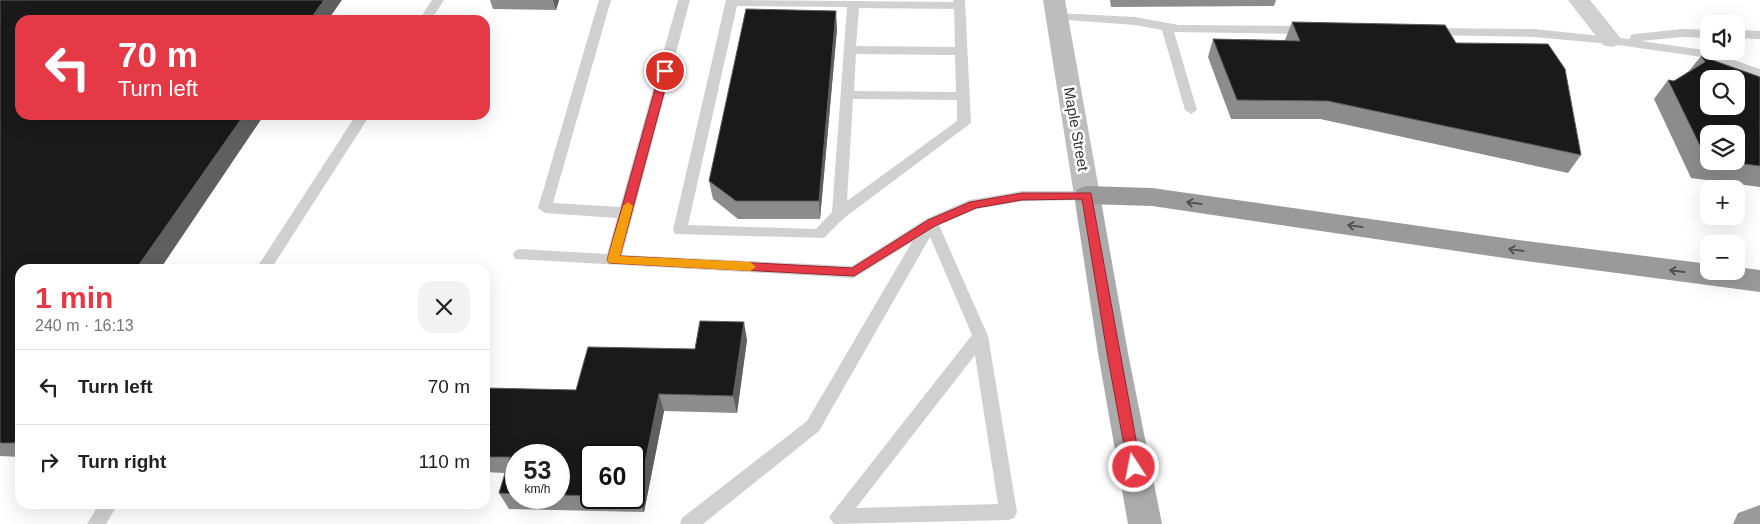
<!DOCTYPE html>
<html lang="en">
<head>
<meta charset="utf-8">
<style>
  :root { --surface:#fff; --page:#f2f2f2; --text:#222; --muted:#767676; --line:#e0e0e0; --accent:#e63946 }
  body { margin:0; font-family:Helvetica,sans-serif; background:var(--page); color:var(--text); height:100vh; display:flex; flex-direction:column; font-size:19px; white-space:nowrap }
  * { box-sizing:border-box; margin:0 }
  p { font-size:16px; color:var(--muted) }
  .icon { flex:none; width:28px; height:28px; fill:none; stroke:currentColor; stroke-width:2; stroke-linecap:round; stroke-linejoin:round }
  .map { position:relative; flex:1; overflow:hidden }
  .side { position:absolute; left:15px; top:264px; width:475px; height:245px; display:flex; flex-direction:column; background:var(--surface); border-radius:15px; box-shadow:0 5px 20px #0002 }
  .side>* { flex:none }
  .guide { position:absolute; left:15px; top:15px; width:475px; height:105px; border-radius:15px; box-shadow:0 5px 20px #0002; background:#e63946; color:#fff; overflow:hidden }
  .fabs { position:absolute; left:1700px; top:15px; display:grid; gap:10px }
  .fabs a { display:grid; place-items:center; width:45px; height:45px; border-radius:10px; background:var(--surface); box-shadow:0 5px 20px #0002; font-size:25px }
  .speed { position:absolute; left:505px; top:444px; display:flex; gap:10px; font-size:25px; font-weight:700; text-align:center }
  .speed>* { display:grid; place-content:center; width:65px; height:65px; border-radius:50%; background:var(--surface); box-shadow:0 5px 20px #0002; line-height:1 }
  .speed small { font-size:12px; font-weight:400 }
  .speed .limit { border:2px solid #111; border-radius:8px; background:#fff; color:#111 }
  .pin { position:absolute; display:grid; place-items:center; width:42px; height:42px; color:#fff; margin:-21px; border:2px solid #fff; border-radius:50%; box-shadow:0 1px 5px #0007 }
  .me { position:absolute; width:55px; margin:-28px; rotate:349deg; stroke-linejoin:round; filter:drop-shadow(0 0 4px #0008) }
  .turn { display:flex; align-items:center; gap:18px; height:105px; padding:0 20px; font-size:22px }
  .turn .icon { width:65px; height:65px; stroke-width:2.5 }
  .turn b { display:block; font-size:35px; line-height:42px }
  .round { display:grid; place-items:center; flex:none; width:52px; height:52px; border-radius:15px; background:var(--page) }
  .overview { display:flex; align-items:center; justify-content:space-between; height:85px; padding:0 20px }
  h1 { font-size:30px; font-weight:700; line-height:38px; color:var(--accent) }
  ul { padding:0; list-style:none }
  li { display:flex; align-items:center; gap:15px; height:75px; padding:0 20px; border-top:1px solid var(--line) }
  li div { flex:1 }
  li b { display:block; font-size:19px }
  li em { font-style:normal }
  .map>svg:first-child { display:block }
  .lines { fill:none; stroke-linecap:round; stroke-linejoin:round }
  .lane { fill:#d0d0d0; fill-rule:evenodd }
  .street { fill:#d0d0d0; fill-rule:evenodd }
  .secondary { fill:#bdbdbd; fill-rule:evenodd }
  .primary { fill:#ababab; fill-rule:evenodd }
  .highway { fill:#9a9a9a; fill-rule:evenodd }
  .wall { fill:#8c8c8c; fill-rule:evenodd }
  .shaded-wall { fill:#5f5f5f }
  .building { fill:#1a1a1a; stroke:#5f5f5f; fill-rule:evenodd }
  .oneway { stroke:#525252 }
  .route { fill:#e63946; stroke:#96252e }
  .slow { fill:#f59e0b }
  .labels { text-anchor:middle; stroke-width:5; stroke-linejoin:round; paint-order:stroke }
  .street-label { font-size:15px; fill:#333; stroke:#fff }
</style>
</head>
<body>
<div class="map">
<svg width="1760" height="524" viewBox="0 0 1760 524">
  <rect width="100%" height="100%" fill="#fff"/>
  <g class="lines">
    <path class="lane" d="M432,0h12l-13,20h-12z
      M599,0h12l-58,203 67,4 58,-207h12l-68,255 230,11 74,-47 43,-19 53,-9h70l2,4 -7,5 -65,1 -45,8 -38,16 49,111 29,176 -3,6 -6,2 -174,4 -5,-7 143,-182 -42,-98 -111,194 -116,93h-23l2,-6 125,-97 105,-179 -58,36 -339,-19 -2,-4 2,-4 5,-2 87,5 10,-36 -72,-5 -7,-5zM975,355l23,149 -142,4z
      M726,0l227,2v-2h12l6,123 -127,95 -20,20 -149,-4 -2,-4zM737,6l110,1 -15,205 -16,17 -128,-4zM859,8l95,1 1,38 -99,-1zM856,54l99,1 1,37 -102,-1zM853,99l104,1v21l-110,80z
      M1057,13l78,4 44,8 129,1 6,4 -6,4 -134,-2 23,78 -6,4 -6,-4 -23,-80 -27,-5 -82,-6v-4z
      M1431,28l103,1 96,10 1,-4 4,-1 47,-5 27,1v8l-27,-1 -41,4 63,9 56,19v8l-58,-20 -91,-13 -77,-7 -107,-2v-6z
      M1736,30l24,1v8l-24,-1z
      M356,115h14l-99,154h-15z
      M99,504h19l-12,20h-19z"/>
    <path class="street" d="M1568,0h22l32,40 -3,5 -8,2 -8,-2z"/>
    <path class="secondary" d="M1043,0h22l35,195 -4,6 -9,3 -9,-3 -4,-6z"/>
    <path class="primary" d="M1087,186l9,3 4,6 28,158 34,171h-34l-30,-171 -24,-158 4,-6z"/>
    <path class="highway" d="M1087,186l65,2 366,52 191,24v7h27v-4l24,3v22l-242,-32 -366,-54 -65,-2 -9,-3 -4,-6 4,-6z
      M1760,505v19h-27l5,-11z"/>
  </g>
  <path class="wall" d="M0,0l20,115h244l-104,154h-140v188l-20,-1z
    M490,0h69l-3,10 -63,-1z
    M1110,0h166l-2,6 -163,1z
    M1292,22l164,21 125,112 -13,18 -248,-54h-89l-23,-62 5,-18 72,1z
    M837,29l-17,190h-82l-25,-20 -4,-18z
    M1701,56l59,21v110l-69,-9 -37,-79 14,-19 6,1 15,-10zM1709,134l27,27h-27z
    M747,340l-10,73 -73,-2 -20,101 -135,-3 -10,-16 6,-20 -20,-1v-84l91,2 119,-41zM516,455h43v43h-43zM591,455h43v43h-43z"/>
  <path class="shaded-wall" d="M324,0h18l-14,20h-18z
    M553,0h6l-3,10z
    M836,11l1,18 -17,190 -1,-18z
    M244,115h20l-104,154h-24z
    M744,322l3,18 -10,73 -4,-17z
    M659,394l5,17 -20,101 -6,-15z
    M20,435v12l-6,-4z"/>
  <path class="building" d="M0,0h324l-14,20h-290v95h224l-108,154h-116v166l-6,8h-14z
    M746,9l90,2 -17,190h-83l-27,-20z
    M1292,22l153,3 11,18 92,1 17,25 16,86 -253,-54 -91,-1 -24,-61 87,2z
    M1701,56l59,21v89l-40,-5h16v-27h-27v26h-2l-39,-80 6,1 31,-19zM1709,79h27v27h-27z
    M700,321l44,1 -11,74 -74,-2 -21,103h-4v-42h-43v41l-32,-1v-40h-43v39l-17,-1 11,-36h-25v-69l91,2 12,-43 107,2z"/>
  <defs><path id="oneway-shaft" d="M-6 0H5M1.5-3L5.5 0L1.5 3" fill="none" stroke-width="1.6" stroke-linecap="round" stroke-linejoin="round" transform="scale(1.25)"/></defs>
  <g class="oneway">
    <use href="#oneway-shaft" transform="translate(1194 203) rotate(-172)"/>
    <use href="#oneway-shaft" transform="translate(1355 226) rotate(-172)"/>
    <use href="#oneway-shaft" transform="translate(1516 250) rotate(-172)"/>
    <use href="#oneway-shaft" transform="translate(1677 271) rotate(-173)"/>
  </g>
  <path class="route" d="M665,68l5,3 -50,185 232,12 76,-48 42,-18 52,-9h69l50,274 -2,4 -5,2 -4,-2 -2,-4 -21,-114 -25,-154 -60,1 -46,8 -41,18 -81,50 -245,-13 -2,-3 53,-189z"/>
  <path class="slow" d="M628,202l5,4 -13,50 130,6 6,5 -6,4 -141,-8 -2,-3 16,-54z"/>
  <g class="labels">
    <g class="street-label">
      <text transform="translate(1076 129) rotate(80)" y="5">Maple Street</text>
    </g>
  </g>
</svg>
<div class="fabs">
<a><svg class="icon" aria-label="sound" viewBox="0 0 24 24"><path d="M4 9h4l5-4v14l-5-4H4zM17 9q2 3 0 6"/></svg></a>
<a><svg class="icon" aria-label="search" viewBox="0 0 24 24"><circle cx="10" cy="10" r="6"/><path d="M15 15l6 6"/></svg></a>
<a><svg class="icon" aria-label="layers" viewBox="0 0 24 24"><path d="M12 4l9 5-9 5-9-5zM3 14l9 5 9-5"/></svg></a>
<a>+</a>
<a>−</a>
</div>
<div class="speed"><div>53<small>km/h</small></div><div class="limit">60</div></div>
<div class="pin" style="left:665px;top:71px;background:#d93025"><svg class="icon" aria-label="arrive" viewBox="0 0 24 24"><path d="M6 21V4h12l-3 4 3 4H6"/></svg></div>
<svg class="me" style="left:1134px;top:467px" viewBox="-20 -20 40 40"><circle r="17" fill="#e63946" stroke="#fff" stroke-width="3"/><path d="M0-11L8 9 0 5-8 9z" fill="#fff"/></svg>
<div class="guide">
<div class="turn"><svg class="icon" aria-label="left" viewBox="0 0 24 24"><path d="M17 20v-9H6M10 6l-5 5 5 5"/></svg><div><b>70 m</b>Turn left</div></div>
</div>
<section class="side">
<div class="overview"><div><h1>1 min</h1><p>240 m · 16:13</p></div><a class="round"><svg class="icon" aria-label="close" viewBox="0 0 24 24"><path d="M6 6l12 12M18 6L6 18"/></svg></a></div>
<ul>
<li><svg class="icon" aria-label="left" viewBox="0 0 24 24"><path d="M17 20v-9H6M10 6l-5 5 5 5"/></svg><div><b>Turn left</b></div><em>70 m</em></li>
<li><svg class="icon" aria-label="right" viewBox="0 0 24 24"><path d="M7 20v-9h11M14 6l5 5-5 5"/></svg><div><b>Turn right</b></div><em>110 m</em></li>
</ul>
</section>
</div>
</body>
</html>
